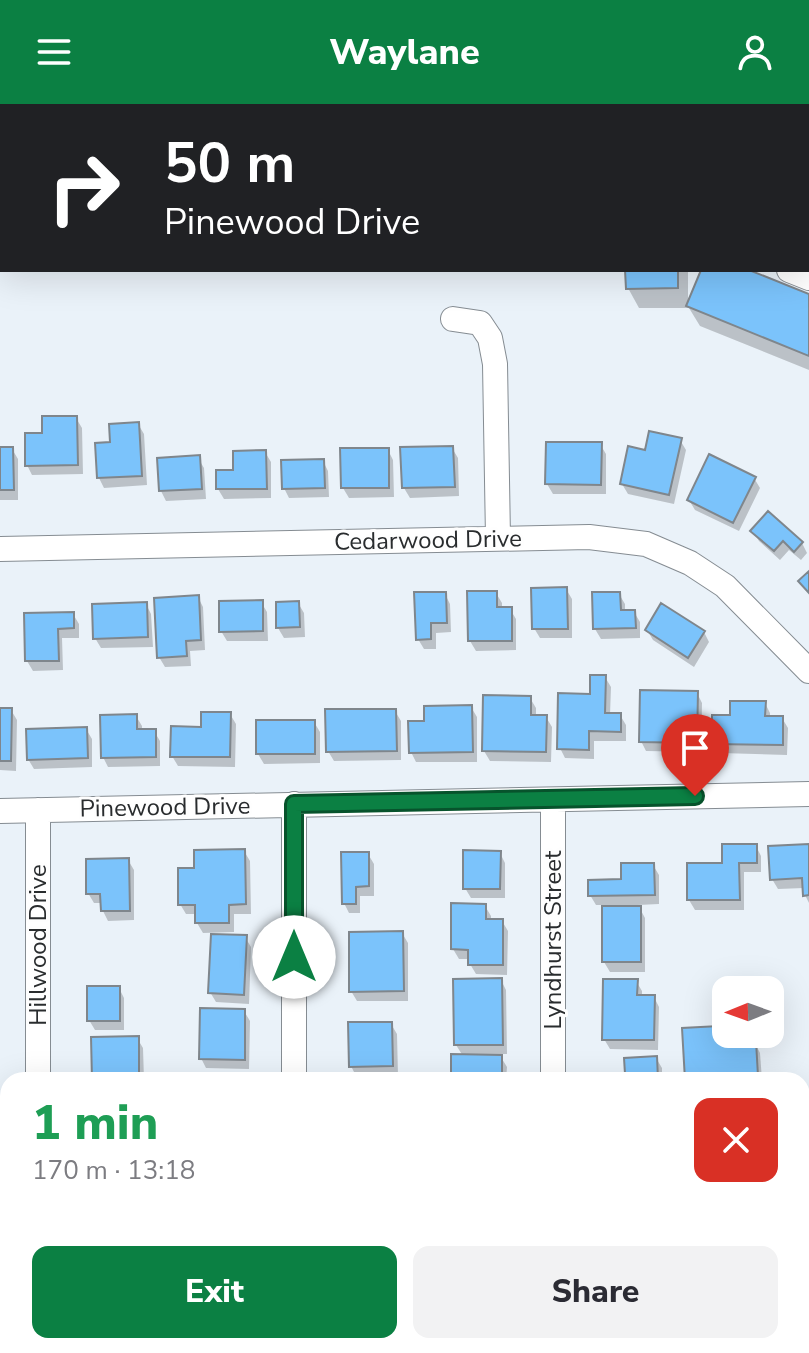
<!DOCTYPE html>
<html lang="en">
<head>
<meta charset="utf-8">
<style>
  :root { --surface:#fff; --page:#f2f2f3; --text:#2b2b33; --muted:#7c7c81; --accent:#0b8043 }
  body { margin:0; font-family:"Nunito Sans",sans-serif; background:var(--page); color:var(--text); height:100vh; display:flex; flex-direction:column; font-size:30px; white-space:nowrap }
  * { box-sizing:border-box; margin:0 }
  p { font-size:26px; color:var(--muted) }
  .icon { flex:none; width:44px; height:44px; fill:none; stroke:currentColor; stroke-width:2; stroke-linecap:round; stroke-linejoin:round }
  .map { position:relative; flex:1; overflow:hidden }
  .drawer { position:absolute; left:0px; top:968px; width:810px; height:282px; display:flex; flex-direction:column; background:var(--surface); border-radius:24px 24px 0 0; box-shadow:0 8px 32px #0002 }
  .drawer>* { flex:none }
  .top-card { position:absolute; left:0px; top:0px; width:810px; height:168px; box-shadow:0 8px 32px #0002; background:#202124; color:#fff; overflow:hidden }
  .needle { width:52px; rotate:269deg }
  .controls { position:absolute; left:712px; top:872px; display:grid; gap:16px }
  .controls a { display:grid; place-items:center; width:72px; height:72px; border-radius:16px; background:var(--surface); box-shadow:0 8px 32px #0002; font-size:40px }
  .pin { position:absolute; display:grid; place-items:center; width:68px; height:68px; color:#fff; margin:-82px -34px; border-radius:50% 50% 50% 0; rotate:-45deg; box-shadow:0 0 8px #0007 }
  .pin .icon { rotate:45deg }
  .me { position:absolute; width:88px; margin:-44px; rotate:0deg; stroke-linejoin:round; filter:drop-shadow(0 0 6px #0008) }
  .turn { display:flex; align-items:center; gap:28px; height:168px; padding:0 32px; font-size:36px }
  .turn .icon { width:104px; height:104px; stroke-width:2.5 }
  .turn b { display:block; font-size:56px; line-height:68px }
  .round { display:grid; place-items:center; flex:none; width:84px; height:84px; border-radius:16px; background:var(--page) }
  .summary { display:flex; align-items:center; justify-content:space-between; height:136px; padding:0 32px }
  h1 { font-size:48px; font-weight:800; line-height:60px; color:#1e9e55 }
  .action { display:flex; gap:16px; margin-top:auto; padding:16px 32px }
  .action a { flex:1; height:92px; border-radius:16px; background:var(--accent); color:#fff; font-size:32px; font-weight:800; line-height:92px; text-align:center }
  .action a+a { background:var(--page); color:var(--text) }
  header { display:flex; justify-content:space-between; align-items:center; height:104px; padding:0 32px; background:var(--accent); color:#fff; font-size:36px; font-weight:800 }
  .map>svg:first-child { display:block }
  .shadow { fill:#0003 }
  .building { fill:#7bc3fb; stroke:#7f868c; stroke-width:2 }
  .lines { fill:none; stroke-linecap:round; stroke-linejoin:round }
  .minor-casing { stroke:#858c92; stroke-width:26 }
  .minor { stroke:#fff; stroke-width:24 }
  .route-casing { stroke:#07532c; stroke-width:20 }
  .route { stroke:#0b8043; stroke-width:14 }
  .labels { text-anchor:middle; stroke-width:6; stroke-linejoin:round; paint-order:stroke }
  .street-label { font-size:24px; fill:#292c2e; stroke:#fefefe }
</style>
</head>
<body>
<header><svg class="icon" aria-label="menu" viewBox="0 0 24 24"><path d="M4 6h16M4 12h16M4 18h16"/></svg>Waylane<svg class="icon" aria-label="person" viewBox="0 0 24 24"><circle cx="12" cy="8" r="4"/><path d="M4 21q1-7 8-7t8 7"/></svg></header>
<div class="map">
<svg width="809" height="1249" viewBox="0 0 809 1249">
  <rect width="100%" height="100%" fill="#eaf2f9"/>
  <path class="shadow" d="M116,0h21l4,2h-26z
    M700,0h109v41l-1,-39h-108z
    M627,166h61v35l15,-35h40l66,27v73l-109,-44 -11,-18h-50l-11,-20z
    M76,314l6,10 1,46 -51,1 -5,-10 17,-30z
    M138,320l6,10 3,51 -43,3 -5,-10 13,-34z
    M680,336l6,10 -12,54 -46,-10 -6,-10 24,-32z
    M600,340l6,10v40h-53l-6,-10z
    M452,344l6,10 1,38 -49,2 -6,-10z
    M0,345h12l6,10v41h-18z
    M388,346l5,10 1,37 -45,1 -6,-10z
    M265,348l6,10v36l-47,1 -6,-10 17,-17z
    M198,354l6,10 2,31 -40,2 -5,-10z
    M323,357l5,10 1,26 -40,1 -5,-10z
    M754,374l6,10 -21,43 -44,-21 -6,-10z
    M753,427l49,12 5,10 -6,7 -12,-10 -9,10 -21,-19z
    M566,485l6,10v39h-32l-6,-10z
    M496,489l6,10v6h8l6,10v31l-40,1 -6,-10z
    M445,490l5,10 1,28 -15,1v16h-12l-6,-10z
    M619,490l6,10v8h9l6,10v16l-39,1 -6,-10z
    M198,493l5,10 2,43 -15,1 1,15 -26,1 -6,-10z
    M261,498l6,10 1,29h-41l-6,-10z
    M298,499l6,10 1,24 -21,1 -6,-10z
    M146,500l5,10 2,33 -52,1 -6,-10z
    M73,510l6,10v14h-17l1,32 -30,1 -6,-10 -1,-46z
    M647,526l57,2 5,10 -15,25 -41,-27z
    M605,573l6,10 -1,28h10l6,10v16h-32v18l-29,-1 -5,-10z
    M697,589l5,10 -1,49 -55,-1 -5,-10z
    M530,594l6,10v9h10l6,10 -1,35 -61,-1 -6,-10z
    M765,599l5,10v5h12l6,10 -1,27 -67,-2 -6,-10 18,-26z
    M471,603l6,10v45h-61l-5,-10 15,-29z
    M0,606h11l6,10 -1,51 -16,-1z
    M395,607l6,10v39l-67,1 -6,-10z
    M230,610l6,10 -1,43 -57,-1 -6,-10 31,-27z
    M136,612l6,10v5h12l6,10v25l-52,1 -5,-10z
    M314,618l6,10v31l-56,1 -6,-10z
    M86,625l6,10v28l-58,2 -6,-10z
    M756,742l5,10v16h-17v38h-49l-6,-10 35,-35z
    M809,742v57l-4,-8 -1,-7 -26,1 -6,-10z
    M244,747l6,10 1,53h-17v18l-31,1 -6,-10v-9h-11l-6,-10 16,-34z
    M500,749l5,10v35h-34l-6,-10z
    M368,750l6,10v32h-14v17h-11l-5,-10z
    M128,756l6,10v50l-26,1 -5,-10v-8h-9l-6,-10z
    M653,761l6,10v29l-21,1 7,13v54h-35l-6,-10v-57h-8l-6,-10 33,-14z
    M485,802l6,10v5h11l6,10 -1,44 -31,-1 -6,-10v-5h-11l-6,-10z
    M402,829l6,10v58h-51l-6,-10z
    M245,833l6,10 -2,57 -33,-2 -6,-10z
    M501,876l5,10 1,64h-8l8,13 -1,13h-53l10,-24 -7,-11z
    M636,877l6,10v6h12l5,10 -1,43 -48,-1 -6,-10z
    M119,884l5,10v32h-29l-6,-10z
    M244,907l6,10 -1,48 -43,-1 -5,-10z
    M391,920l6,10 1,42h-42l-5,-10z
    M718,924l5,10 1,7 31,-2 5,10 2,27h-75z
    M137,934l6,10 1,32h-50z
    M656,954l6,10v12h-51l16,-5z
    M802,1093l3,5v7h4v62h-7z
    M88,1242h45v7h-45z"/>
  <path class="building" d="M624,0h53v2h-53z
    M698,0h111v5l-1,-3h-110z
    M625,166h53v18l-52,1z
    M701,166h48l60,24v62l-123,-50z
    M42,312h35l1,49 -53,1v-33h17z
    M139,318l3,54 -45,2 -2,-35 15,-1 -1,-18z
    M649,327l33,7 -13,57 -49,-11 8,-38 17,4z
    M546,338h56l-1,43 -56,-1z
    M453,342l2,41 -53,1 -2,-41z
    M0,343h13l1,43h-14z
    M340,344h49v40h-48z
    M266,346l1,39h-51v-19h17v-19z
    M709,350l47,23 -23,46 -46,-23z
    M200,351l2,34 -43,2 -2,-33z
    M324,355l1,29 -43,1 -1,-29z
    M768,407l35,31 -9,10 -11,-11 -9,10 -24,-20z
    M809,467v22l-11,-12z
    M567,483l1,42h-36l-1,-41z
    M467,487h30v16h15v34h-44z
    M414,488h32l1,31h-16v16l-15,1z
    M592,488h28l1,18h14l1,18 -43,1z
    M199,491l2,45 -15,1 1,15 -30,2 -3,-60z
    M263,496v31l-44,1v-31z
    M299,497l1,26 -24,1v-26z
    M147,498l1,35 -55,2 -1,-35z
    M661,499l44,28 -17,27 -43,-28z
    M74,508v16l-16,1 1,32h-34l-1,-48z
    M590,571h16l-1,38h16v19l-32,-1v19l-32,-1 1,-56 32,1z
    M640,586l58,1 -1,52 -58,-1z
    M483,591l48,1v19h16l-1,37 -64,-1z
    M730,597h36l-1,15h18v29l-71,-1v-29h18z
    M472,601l1,47 -64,1 -1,-32h16v-15z
    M0,604h12l-1,53h-11z
    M325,605h71l1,42 -71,1z
    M201,608h30l-1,45h-60l1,-31 30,1z
    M137,610v15h19v28l-55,1 -1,-43z
    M256,616h59v34h-59z
    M87,623l1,31 -61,2 -1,-31z
    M722,740h35v19h-18l1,37h-53v-37h35z
    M809,740v51l-6,1 -1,-18 -32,2 -2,-34z
    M245,745l1,55 -17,1v18h-34v-18h-17v-37h16v-18z
    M463,746l38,1 -1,38h-37z
    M341,748h28v34l-13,1v17h-14z
    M129,754l1,53h-29l-1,-17h-14v-35z
    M621,759h33l1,32 -67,1v-16l33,-1z
    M451,799l35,1v15h17v46h-35v-15l-17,-1z
    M602,802h39v56h-39z
    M403,827l1,60 -55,1v-60z
    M211,830l36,1 -3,60 -36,-2z
    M502,874l1,67h-49l-1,-66z
    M603,875h35l-1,16h18l-1,45h-52z
    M87,882h33v35h-33z
    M200,904l45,1v51l-46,-1z
    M348,918h44l1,44 -44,1z
    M719,922v17l37,-2 2,35 -19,1 1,3h-55l-3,-52z
    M139,932v44h-47l-1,-43z
    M451,950l51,1v25h-51z
    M657,952l1,24h-49v-6h16l-1,-16z
    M802,1103h7v36h-6l1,18h-2z
    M809,1240v9h-45v-7z
    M86,1242h43v1h-15l1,6h-29z
    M210,1242h29l1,7h-45l15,-1z
    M349,1242h49v7h-49z
    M460,1242h36v7h-36z
    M689,1242h33l1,7h-34z"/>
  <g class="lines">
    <defs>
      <path id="minor" d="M808,53h1
        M789,166l20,8
        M453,215l27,4 10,15 5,26 3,174
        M0,445l589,-12 57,7 44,19 35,23 84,85
        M553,696v280
        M294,700v276
        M38,706v270
        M0,707l809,-17
        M802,1037h7
        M38,1242v7
        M295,1242v7
        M553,1249v-7"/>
    </defs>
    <use href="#minor" class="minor-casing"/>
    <use href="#minor" class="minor"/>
  </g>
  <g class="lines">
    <defs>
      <path id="route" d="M294,853v-153l401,-8"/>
    </defs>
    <use href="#route" class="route-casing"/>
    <use href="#route" class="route"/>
  </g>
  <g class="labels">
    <g class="street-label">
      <text transform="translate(428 436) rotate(-1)" y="8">Cedarwood Drive</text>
      <text transform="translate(165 703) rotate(-1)" y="8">Pinewood Drive</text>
      <text transform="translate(553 836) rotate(-90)" y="8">Lyndhurst Street</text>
      <text transform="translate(38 841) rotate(-90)" y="8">Hillwood Drive</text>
    </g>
  </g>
</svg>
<div class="controls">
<a><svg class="needle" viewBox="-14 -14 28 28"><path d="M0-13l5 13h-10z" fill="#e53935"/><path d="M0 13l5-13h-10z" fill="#7c7c81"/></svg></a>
</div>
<div class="pin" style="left:695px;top:692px;background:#d93025"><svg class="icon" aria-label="arrive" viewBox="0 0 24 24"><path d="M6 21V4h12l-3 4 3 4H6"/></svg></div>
<svg class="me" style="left:294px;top:853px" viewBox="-20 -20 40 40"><circle r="19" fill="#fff"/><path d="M0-13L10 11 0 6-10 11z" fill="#0b8043"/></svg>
<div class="top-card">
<div class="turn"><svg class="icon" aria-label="right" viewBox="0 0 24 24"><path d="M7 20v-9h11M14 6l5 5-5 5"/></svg><div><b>50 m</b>Pinewood Drive</div></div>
</div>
<section class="drawer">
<div class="summary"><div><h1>1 min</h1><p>170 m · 13:18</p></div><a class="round" style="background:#d93025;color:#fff"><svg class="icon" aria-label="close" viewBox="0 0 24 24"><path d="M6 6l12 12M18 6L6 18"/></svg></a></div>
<div class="action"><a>Exit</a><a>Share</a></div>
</section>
</div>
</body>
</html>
